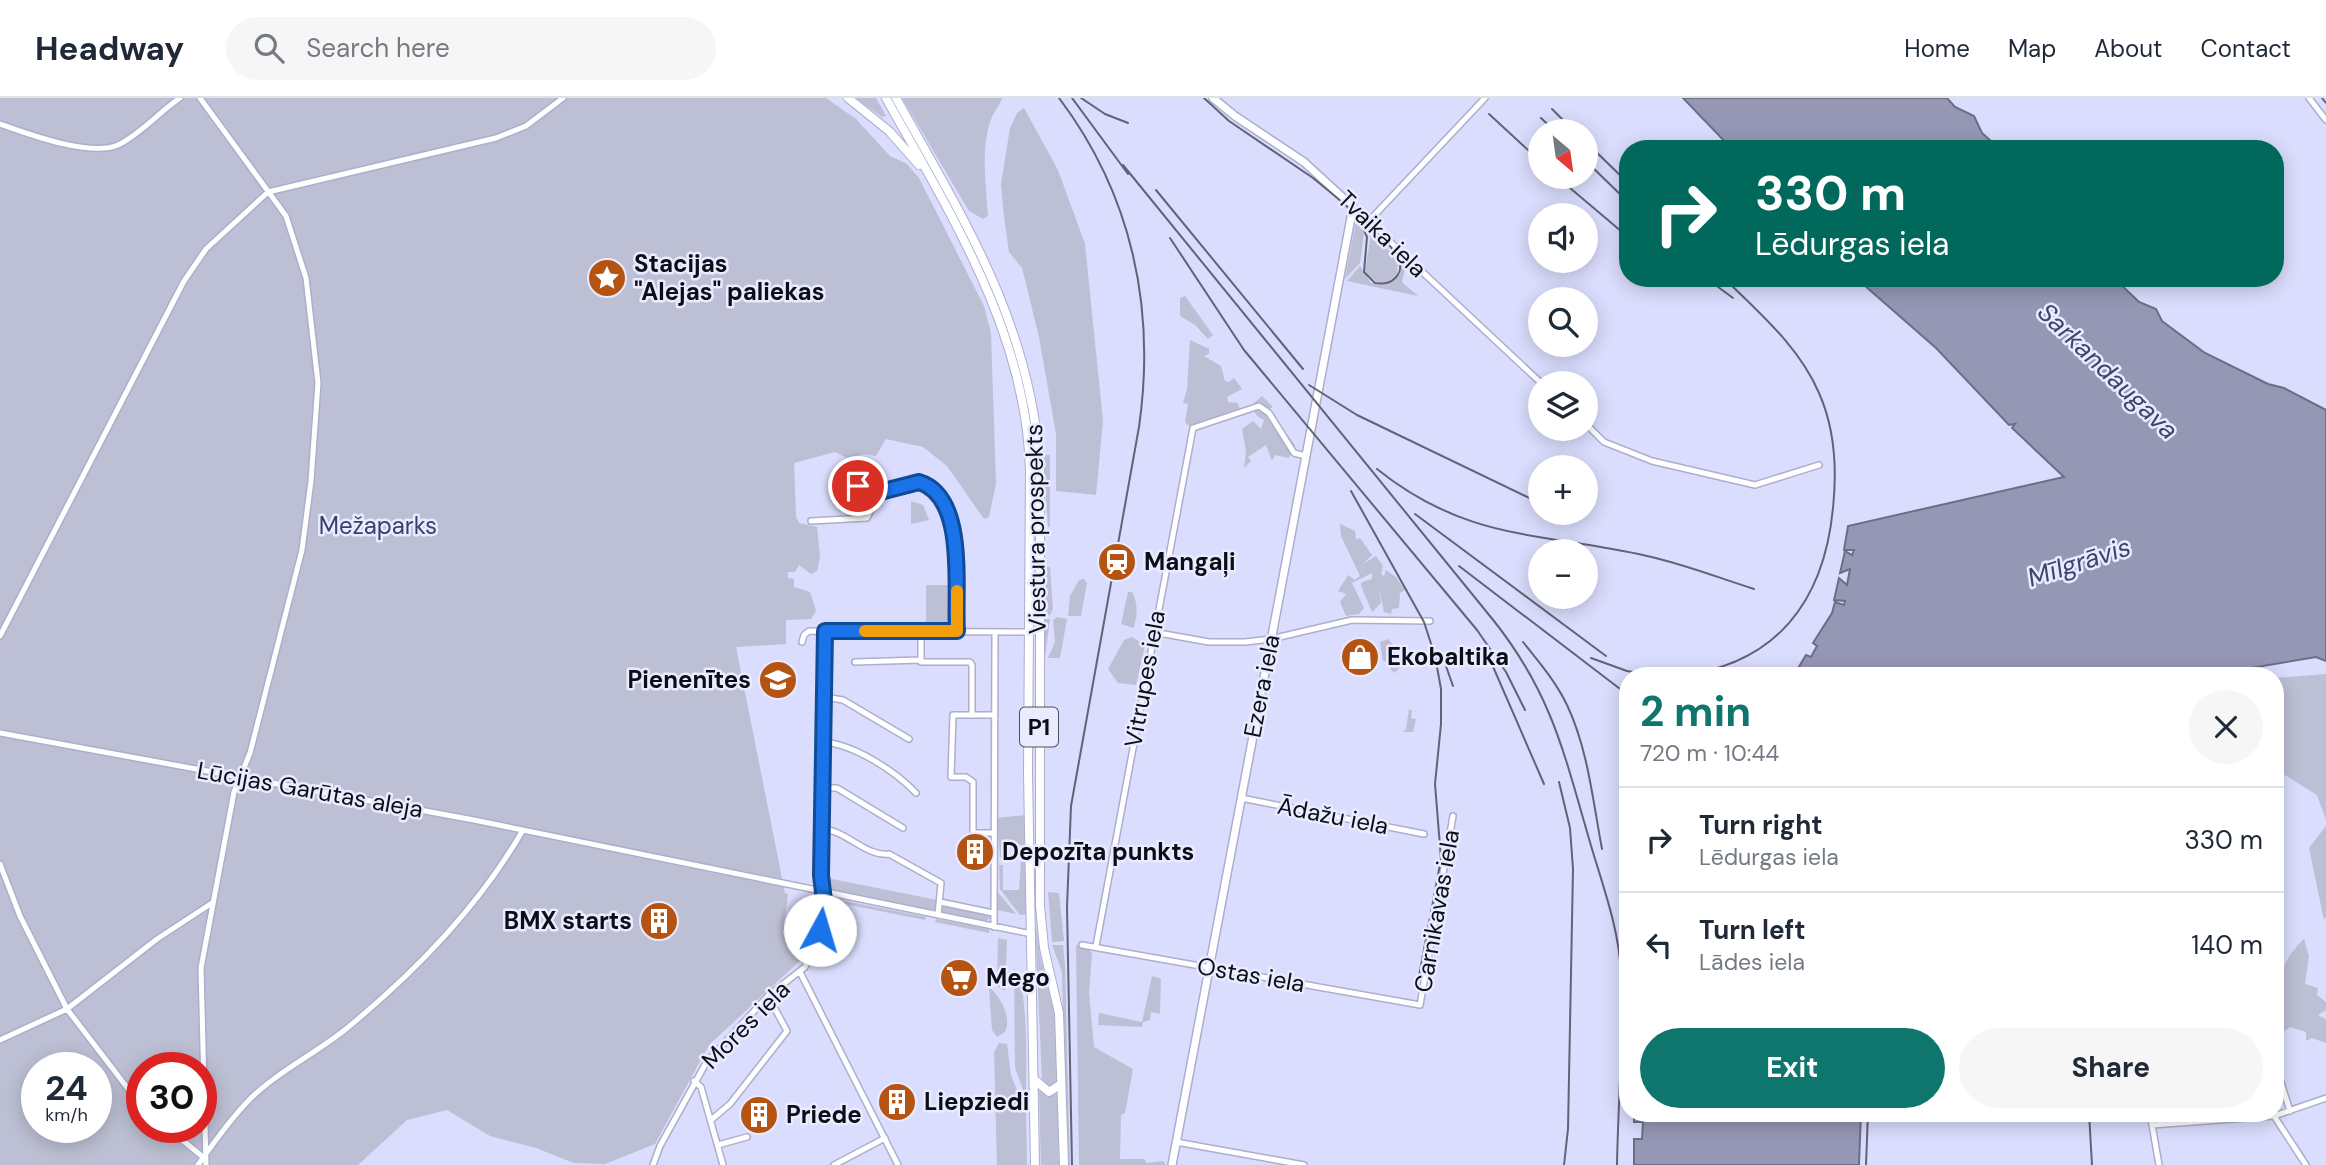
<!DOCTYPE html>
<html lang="en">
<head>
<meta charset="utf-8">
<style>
  :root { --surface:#fff; --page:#f6f6f7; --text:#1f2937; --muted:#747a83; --line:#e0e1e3; --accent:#0f766e }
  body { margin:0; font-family:"DM Sans",sans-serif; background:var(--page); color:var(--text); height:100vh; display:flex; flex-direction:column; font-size:26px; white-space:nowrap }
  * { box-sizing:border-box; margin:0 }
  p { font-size:23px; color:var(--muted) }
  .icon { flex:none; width:38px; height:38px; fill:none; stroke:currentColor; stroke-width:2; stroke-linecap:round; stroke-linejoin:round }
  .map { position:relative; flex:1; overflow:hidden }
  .side { position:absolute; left:1619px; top:569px; width:665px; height:455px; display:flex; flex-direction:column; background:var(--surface); border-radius:28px; box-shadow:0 4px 18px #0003 }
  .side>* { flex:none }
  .banner { position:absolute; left:1619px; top:42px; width:665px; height:147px; border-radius:28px; box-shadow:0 4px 18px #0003; background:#00695c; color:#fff; overflow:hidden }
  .needle { width:46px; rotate:151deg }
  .buttons { position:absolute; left:1528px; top:21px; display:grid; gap:14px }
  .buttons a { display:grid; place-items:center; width:70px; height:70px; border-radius:50%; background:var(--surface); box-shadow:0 4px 18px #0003; font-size:35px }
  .speed { position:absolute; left:21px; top:954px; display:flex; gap:14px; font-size:35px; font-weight:700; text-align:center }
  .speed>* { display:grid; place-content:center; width:91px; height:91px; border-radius:50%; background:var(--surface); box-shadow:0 4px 18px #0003; line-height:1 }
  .speed small { font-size:18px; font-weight:400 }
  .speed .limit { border:10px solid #d22; background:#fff; color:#111 }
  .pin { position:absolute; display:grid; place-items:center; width:60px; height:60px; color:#fff; margin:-30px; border:4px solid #fff; border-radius:50%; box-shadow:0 2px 7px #0007 }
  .me { position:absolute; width:77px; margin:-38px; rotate:6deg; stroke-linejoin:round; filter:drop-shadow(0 0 5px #0008) }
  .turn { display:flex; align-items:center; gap:24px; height:147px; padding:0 21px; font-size:32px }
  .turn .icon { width:91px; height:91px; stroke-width:2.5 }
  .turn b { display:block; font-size:49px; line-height:60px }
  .round { display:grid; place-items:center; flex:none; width:74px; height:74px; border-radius:37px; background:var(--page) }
  .headline { display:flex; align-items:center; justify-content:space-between; height:119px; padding:0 21px }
  h1 { font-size:42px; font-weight:700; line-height:52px; color:var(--accent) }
  .action { display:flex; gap:14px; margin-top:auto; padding:14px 21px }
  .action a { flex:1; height:80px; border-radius:42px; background:var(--accent); color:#fff; font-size:28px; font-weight:700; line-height:80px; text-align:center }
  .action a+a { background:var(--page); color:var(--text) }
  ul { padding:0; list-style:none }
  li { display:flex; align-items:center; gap:21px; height:105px; padding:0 21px; border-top:2px solid var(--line) }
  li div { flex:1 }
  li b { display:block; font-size:26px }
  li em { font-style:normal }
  header { display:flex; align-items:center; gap:42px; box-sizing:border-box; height:98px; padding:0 35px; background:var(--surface); border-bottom:2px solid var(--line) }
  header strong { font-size:33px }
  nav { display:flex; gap:38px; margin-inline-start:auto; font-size:24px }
  .search { width:490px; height:63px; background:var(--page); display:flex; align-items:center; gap:18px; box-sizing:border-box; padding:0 24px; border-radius:38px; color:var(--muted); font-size:26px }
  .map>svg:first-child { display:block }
  .green { fill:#bdbfd4; fill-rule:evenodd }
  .water { fill:#9597b5; stroke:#6c6e86; stroke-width:2 }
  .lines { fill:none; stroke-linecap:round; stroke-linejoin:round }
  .street-casing { stroke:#acaecd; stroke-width:8 }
  .secondary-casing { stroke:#acaecd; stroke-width:10 }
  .primary-casing { stroke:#acaecd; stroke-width:10 }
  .street { stroke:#fff; stroke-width:5 }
  .secondary { stroke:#fff; stroke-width:7 }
  .primary { stroke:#fff; stroke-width:8 }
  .tram { stroke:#616376; stroke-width:2 }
  .rail { stroke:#616376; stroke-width:2 }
  .route-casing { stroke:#114b97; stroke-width:18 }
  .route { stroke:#1a73e8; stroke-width:12 }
  .slow { stroke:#f59e0b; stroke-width:12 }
  .labels { text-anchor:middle; stroke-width:5; stroke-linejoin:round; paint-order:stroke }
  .shield { fill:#e9ebff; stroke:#4e505d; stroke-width:2 }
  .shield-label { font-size:23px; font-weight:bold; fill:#0c0d17 }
  .street-label { font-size:24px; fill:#0c0d17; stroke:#e9ebff }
  .poi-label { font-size:24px; font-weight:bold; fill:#0c0d17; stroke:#e9ebff; text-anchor:start }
  .park-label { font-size:24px; fill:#3d3e6a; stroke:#e9ebff }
  .water-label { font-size:26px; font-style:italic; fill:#41426e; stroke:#e9ebff }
</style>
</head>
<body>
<header>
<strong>Headway</strong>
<div class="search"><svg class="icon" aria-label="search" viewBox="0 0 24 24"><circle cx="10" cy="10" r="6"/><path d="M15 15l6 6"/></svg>Search here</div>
<nav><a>Home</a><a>Map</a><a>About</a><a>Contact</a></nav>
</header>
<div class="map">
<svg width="2326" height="1067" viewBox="0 0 2326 1067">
  <rect width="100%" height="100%" fill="#daddfd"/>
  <path class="green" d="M0,0h826l30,21 34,37 17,8 12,14 65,128 7,27 5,151 -7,33 -5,2 -37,-53 -24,-19 -37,-8 -10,17 -11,-2 -18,4 -12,-6 -41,11 2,53 3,7 18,4 3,30 -3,14 -6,3 -12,-9 -4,7h-7v6l6,1v8l16,5 6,19 -5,8 -25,1v24l-50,3 49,246 3,1 -5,38 22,24 -96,89 -54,99 -50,20 -31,-1 -38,-15 -46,-12 -43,-26 -40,10 -49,45h-358zM37,970h59v59h-59zM142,970h59v59h-59z
    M855,0h21l10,18 -4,1z
    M902,0h100c-2,7 -7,12 -10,19 -12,29 -6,69 -4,99l-5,3 -14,-8z
    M1024,10l34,62 27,74 18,177 -7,74 -40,-4v-57l-17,-97 -17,-69 -13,-16 -5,-35 -3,-33 9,-56 7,-15z
    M1356,123l8,12 -4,30 -15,16z
    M1371,136l27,25 -1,15 -9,8h-11l-12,-10z
    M1399,160l6,11 -3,13 16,14 -71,-15 13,-15 11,17 17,1 12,-10z
    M1185,198l28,39 -5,4 -13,-14 -15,-9v-18z
    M1190,242l19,9v5l-5,2 17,10 4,15 4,1 5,-4 8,11 -15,8 1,5 10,1 2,7 -50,17 -5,-5 3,-18 -5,-1 4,-14z
    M1262,298l11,11 -5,2 27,36 -6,13 -14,-3 -3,6 -6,-16 -18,12 3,4 -7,7 2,-17 -4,-22 11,-8 8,8 3,-9 -7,-4 -6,-10z
    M1043,357h7v72h-2z
    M911,403l12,4 6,15 -18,4z
    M1340,426l15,7 1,9 4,-2 12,17 -9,9 13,-8 7,10 -2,8 3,2 2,-6 10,7 9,13 -5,3 -1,15 -7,1 -1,5 -7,-2 -5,-24 2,15 -9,9 -11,-26 1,-4 10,-3v-6l-20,10 12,25 -5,6 -13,2 -6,-14 6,-8 -8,-3 10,-16 7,5 5,-4 -19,-40z
    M1046,469h4l3,42 -3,6 -5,1v3h5l-6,47z
    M1084,481l3,4 -6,33h-13l2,-20 9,-16z
    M926,487h28l-1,37h-27z
    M1128,494h4c6,10 6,25 1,36l-12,-4z
    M1057,519l10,2 -7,39h-12l7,-16 -2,-22z
    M903,526h51v2l-51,2z
    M1132,539l13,8 -9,40 -18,-2 -10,-14 16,-29z
    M1388,541l13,15 -2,8 3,3 -7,8 -4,-3 -1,-8 -7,-1 -3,-19z
    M2326,576v146l-9,-25 -42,-26v-91z
    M1409,611l3,2 -1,7 5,1 -3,13h-10l3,-3z
    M1025,717l2,99 -7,1 -20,-26 -1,-24h4v25h16l3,-45 -19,-1 -1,14 -2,-1 -3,-39z
    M2326,728v90l-2,4 -15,-72z
    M827,780l110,22 -2,9 -5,1 -102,-21z
    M996,793h1l19,23 -19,-4z
    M1048,794l11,1 5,48 -12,1z
    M830,800l96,19 -1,3 -95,-19z
    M944,807l45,10 1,3 -4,3 -45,-9z
    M1035,820l5,37 15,60 3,67 -10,6 -6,-7z
    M936,821l53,10v4l-54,-11z
    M998,840l9,2 -2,51 -8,-5z
    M2304,841l5,17 -4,28 13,4 -1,7 9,7v8l-8,5 8,4v24l-14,-5 -6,3v-9l-16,-5 -15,11v-34h5c-10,-19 8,-51 24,-65z
    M1052,847h11l2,20 5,200h-4l-4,-193z
    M1076,847l12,3 4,5 -3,40 5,54 39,22 -8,44 -4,2 -1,44h24l3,4 16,-2 3,4h-87z
    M1014,871c15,13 12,104 12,129l-11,-31z
    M1152,878l9,3 -1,35 -9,-2 -1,8 -7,2 -1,5 -44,-2 1,-12 43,9z
    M989,889c12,10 23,31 16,45l-8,5 -5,-7z
    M999,945l8,1 4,31 15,38 1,52h-30l-3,-113z
    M1039,993l9,4 10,-1 1,71h-18z"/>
  <path class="water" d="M1683,0h264l8,9 19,9 8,17 11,10v6h-261z
    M1856,180h258l25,24 17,7 6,12 43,32 63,31 16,4 42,22v251l-10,-4 -112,19 -410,-1 12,-20 5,2 6,-11 -4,-3 19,-30 3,-11 9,3 1,-4 -11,-1 5,-22 8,7 3,-16 -10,4 5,-22 7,4 2,-5h-10l4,-24 216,-49 -52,-49 3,-4 -6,1 -73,-77z
    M1634,1015h227l-2,52h-225v-26h8l1,-17h-9z"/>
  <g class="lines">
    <defs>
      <path id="street" d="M200,0l86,118 20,62 12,105 -7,98 -9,69 -52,203 -16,39 -33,176 5,197
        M2309,0l17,22
        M0,26c28,10 90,33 118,21 23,-11 41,-33 62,-47
        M1353,109l188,176
        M1368,124l117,-124
        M1586,326l18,18 48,19 103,24 64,-20
        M842,383l38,11
        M811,423l56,-3 13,-26 39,-10 13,5 23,44 2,100
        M921,533v31h49l2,3v50h-19l-2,62h15l7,5v51h21
        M1153,534l56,10h36l26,-3 81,-19 78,1
        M0,538l184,-355 22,-32 62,-57 228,-54 30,-12 37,-28
        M802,544l2,-7 5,-4 220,1
        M855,564l65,-2
        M825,599l18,3 66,39
        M972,617h22
        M0,635l474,87 558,114
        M824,644c31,3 71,29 92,51
        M824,690h13l66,40
        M1241,700l183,36
        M823,731c24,2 43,28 66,25l52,29 -3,32
        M0,766l20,52 47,93 75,98
        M940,804l53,11
        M994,829l1,-295
        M1082,847l338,60 33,-189
        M1096,848l97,-518 66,-22 10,7 25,40 12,3
        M800,874l98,193
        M0,942l67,-31 90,-70 55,-36
        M2275,966l15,47
        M694,983l7,6 22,78
        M2150,1015l9,52
        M2274,1018l32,49
        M711,1022l19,-16 57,-73 -19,-35
        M2152,1027l122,-9 52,-18
        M166,1029l37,30
        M1176,1044l128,23
        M718,1047l29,-8
        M198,1067c16,-23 33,-47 53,-67 28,-27 65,-45 95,-69 67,-55 134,-124 177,-199
        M653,1067l7,-19 46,-83 62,-67 37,-29 15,-36 4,-25 -3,-20 4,-255
        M834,1067l51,-27"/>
      <path id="secondary" d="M1172,1067l181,-958 -49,-45 -69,-46 -22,-18"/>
      <path id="primary" d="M848,0l41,33 30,34
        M886,0c65,117 142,237 144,375l-2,300 7,392
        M896,0c68,122 135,226 144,370v438l4,42 15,65 5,152
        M1035,982l14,12 12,-8"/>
    </defs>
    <use href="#street" class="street-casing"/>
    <use href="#secondary" class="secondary-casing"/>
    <use href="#primary" class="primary-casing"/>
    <use href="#street" class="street"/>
    <use href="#secondary" class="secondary"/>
    <use href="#primary" class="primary"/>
    <path class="tram" d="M1204,0l25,23 84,57c16,13 77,63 85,79 3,7 3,15 -2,20 -6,7 -13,7 -21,6l-11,-11 3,-35 -8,-18"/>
    <path class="rail" d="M1059,0c73,97 97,210 80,329l-68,379 -4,101 5,258
      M1072,0l56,76
      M1081,0l24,16 23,9
      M2322,0l4,5
      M1552,11l22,22
      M1489,16l51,47
      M1541,20l14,13
      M1586,44l42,41
      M1586,63l42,41
      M1123,67l371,456c60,76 71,137 98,228 12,40 27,81 29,124 3,64 -3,128 -4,192
      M1557,79l71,60
      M1156,92l147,179
      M1170,140l74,112 233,280 29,42 19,38
      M1706,180l27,20
      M1309,287l48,30 183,88
      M1377,371c91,73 165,63 270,87 37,8 72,22 107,33
      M1351,393l73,131 11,34 6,33v35l-6,60 6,75 -24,128
      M1415,416l191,142
      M1459,468l169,129
      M1523,544c16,20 33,40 44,63 21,44 26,97 35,144
      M1441,554l12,34
      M1591,560l36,13 30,5
      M1491,564l53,122
      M1678,578c98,-11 146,-74 155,-168 4,-38 2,-79 -14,-115 -20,-47 -60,-80 -95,-115
      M1559,684l11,46 3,41 -5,260 -4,36
      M2089,1015l3,52
      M1866,1067l2,-52"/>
  </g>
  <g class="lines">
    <defs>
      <path id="route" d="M820,832l4,-29 -3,-26 4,-244h132c-3,-40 11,-134 -38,-149l-39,10 -22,-6"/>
    </defs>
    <use href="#route" class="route-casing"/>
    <use href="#route" class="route"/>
    <path class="slow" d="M865,533h92v-40"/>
  </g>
  <defs>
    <symbol id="sight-disc" viewBox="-11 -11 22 22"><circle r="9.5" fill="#b55412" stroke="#e9ebff"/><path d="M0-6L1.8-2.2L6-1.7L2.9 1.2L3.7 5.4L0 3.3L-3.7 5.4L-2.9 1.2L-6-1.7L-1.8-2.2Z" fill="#fff"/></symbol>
    <symbol id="station-disc" viewBox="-11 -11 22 22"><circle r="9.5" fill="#b55412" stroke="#e9ebff"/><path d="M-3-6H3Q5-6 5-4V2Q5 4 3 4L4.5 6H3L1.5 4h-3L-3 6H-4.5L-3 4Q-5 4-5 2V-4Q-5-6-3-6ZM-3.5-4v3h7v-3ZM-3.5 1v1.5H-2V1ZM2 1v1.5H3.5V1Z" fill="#fff"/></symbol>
    <symbol id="shop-disc" viewBox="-11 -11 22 22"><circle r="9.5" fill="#b55412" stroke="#e9ebff"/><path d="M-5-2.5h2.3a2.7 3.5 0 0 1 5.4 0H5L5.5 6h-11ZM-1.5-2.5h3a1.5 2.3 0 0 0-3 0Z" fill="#fff"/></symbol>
    <symbol id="school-disc" viewBox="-11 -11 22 22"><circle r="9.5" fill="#b55412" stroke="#e9ebff"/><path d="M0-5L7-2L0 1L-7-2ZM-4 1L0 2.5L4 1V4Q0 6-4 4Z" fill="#fff"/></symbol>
    <symbol id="building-disc" viewBox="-11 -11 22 22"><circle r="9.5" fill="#b55412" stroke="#e9ebff"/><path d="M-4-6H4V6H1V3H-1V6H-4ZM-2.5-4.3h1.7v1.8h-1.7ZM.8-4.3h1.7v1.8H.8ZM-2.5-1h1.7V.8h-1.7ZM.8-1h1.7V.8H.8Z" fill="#fff"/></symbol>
    <symbol id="supermarket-disc" viewBox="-11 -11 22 22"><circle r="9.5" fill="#b55412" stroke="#e9ebff"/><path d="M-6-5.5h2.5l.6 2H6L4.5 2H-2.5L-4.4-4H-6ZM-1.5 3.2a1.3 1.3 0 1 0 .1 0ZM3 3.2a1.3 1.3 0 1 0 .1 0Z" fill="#fff"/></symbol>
  </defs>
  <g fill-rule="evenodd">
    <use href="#sight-disc" x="585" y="158" width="44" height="44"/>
    <use href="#station-disc" x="1095" y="442" width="44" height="44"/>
    <use href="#shop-disc" x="1338" y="537" width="44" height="44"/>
    <use href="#school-disc" x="756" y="560" width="44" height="44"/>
    <use href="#building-disc" x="953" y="732" width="44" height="44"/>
    <use href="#building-disc" x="637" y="801" width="44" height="44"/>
    <use href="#supermarket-disc" x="937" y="858" width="44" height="44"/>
    <use href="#building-disc" x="875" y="982" width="44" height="44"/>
    <use href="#building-disc" x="737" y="995" width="44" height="44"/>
  </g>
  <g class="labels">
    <rect class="shield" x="1020" y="609.5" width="38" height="39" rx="5"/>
    <g class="shield-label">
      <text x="1039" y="637">P1</text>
    </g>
    <g class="street-label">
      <text transform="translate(1382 136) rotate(44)" y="8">Tvaika iela</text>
      <text transform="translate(1036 431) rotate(-91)" y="8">Viestura prospekts</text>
      <text transform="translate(1145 581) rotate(-80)" y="8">Vitrupes iela</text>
      <text transform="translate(1262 588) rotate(-79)" y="8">Ezera iela</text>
      <text transform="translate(310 692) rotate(10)" y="8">Lūcijas Garūtas aleja</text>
      <text transform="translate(1333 718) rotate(11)" y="8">Ādažu iela</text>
      <text transform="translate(1437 813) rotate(-80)" y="8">Carnikavas iela</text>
      <text transform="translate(1251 877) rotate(10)" y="8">Ostas iela</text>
      <text transform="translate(746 927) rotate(-45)" y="8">Mores iela</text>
    </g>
    <g class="poi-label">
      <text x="634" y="174">Stacijas<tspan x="634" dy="28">"Alejas" paliekas</tspan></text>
      <text x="1144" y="472">Mangaļi</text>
      <text x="1387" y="567">Ekobaltika</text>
      <text x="751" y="590" text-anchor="end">Pienenītes</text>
      <text x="1002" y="762">Depozīta punkts</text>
      <text x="632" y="831" text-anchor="end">BMX starts</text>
      <text x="986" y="888">Mego</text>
      <text x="924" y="1012">Liepziedi</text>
      <text x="786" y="1025">Priede</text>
    </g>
    <g class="park-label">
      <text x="378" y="436">Mežaparks</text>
    </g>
    <g class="water-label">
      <text transform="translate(2108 273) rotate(44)" y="9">Sarkandaugava</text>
      <text transform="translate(2079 464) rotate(-18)" y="9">Mīlgrāvis</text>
    </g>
  </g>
</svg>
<div class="buttons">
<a><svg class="needle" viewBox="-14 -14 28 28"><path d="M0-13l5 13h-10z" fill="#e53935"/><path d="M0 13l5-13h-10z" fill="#747a83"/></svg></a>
<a><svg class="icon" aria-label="sound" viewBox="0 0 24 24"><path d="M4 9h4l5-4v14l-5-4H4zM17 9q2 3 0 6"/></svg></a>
<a><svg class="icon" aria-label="search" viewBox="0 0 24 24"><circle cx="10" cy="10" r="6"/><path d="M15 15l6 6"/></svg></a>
<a><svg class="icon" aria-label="layers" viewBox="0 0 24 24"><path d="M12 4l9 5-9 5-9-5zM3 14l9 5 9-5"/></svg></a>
<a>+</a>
<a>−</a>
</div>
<div class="speed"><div>24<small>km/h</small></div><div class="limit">30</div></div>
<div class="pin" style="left:858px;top:388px;background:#d93025"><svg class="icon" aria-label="arrive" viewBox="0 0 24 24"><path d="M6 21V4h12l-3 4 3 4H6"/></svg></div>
<svg class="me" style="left:820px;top:832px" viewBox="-20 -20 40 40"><circle r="19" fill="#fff"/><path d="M0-13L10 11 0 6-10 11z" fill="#1a73e8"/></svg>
<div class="banner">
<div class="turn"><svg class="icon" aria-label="right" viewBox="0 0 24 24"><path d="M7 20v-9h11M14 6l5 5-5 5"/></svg><div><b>330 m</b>Lēdurgas iela</div></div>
</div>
<section class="side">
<div class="headline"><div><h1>2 min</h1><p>720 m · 10:44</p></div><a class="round"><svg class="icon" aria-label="close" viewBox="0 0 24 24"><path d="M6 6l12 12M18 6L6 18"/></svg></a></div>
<ul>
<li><svg class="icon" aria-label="right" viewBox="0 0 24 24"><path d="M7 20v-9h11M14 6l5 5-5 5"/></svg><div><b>Turn right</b><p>Lēdurgas iela</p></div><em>330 m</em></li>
<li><svg class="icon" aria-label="left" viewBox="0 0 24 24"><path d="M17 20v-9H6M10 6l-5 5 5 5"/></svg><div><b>Turn left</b><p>Lādes iela</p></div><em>140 m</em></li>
</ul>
<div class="action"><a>Exit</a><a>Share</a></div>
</section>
</div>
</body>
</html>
